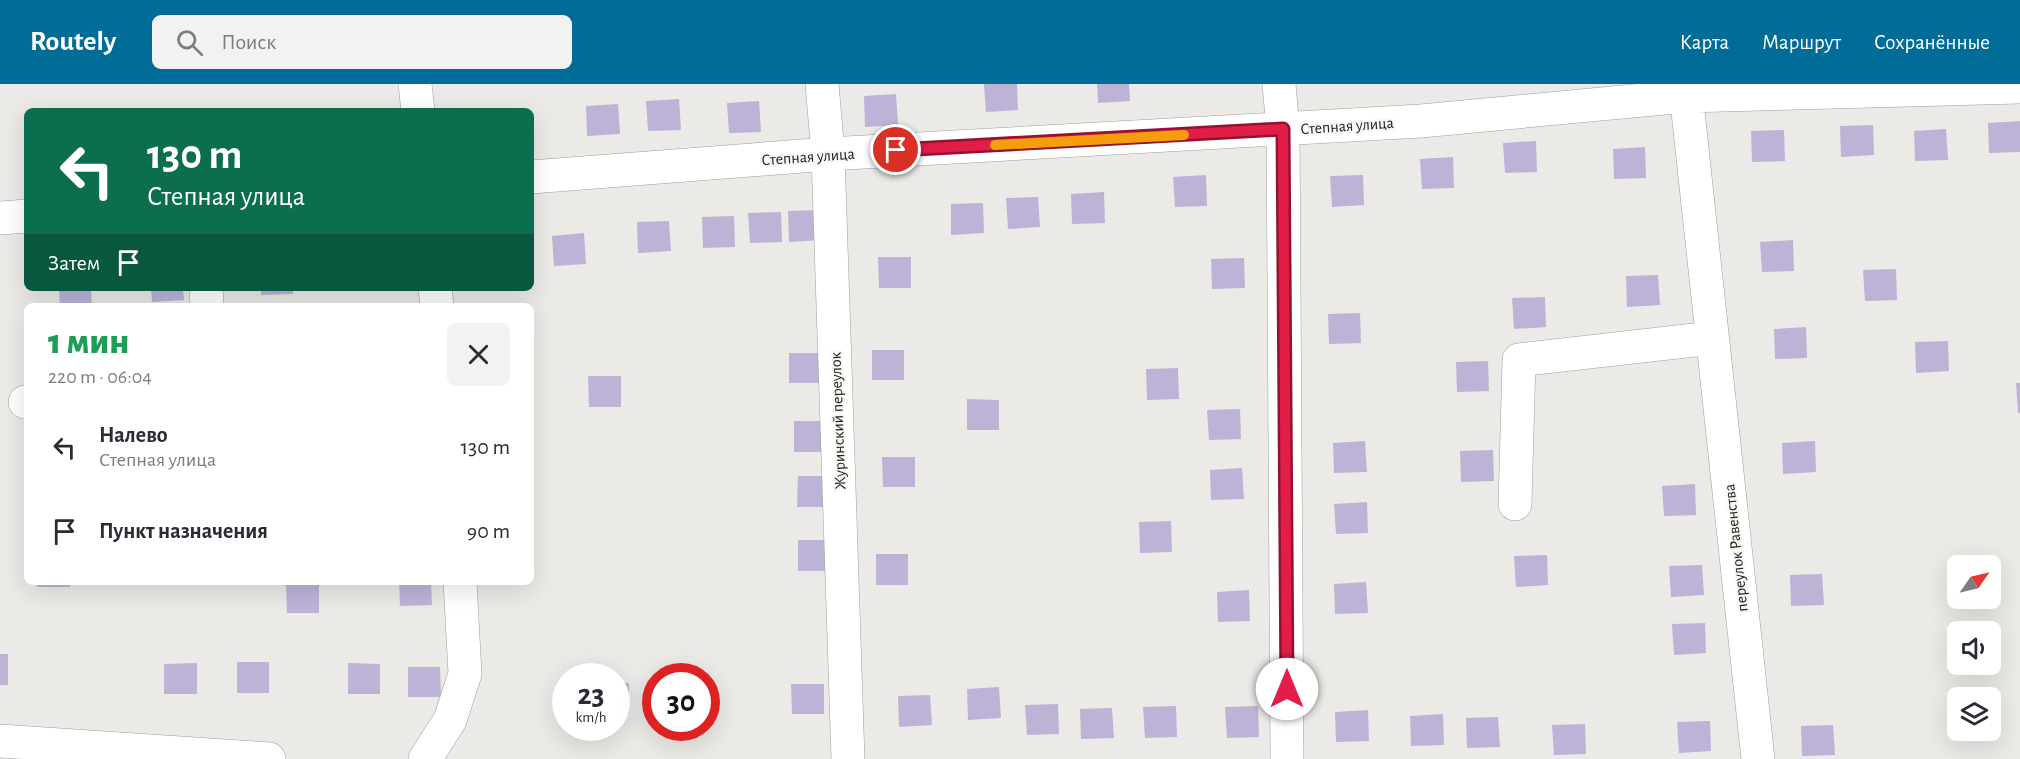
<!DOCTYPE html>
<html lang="ru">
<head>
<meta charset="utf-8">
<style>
  :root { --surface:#fff; --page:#f2f2f3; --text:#2b2b33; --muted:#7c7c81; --accent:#006d99 }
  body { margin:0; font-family:"Alegreya Sans",sans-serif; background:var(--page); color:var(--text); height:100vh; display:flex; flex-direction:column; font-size:22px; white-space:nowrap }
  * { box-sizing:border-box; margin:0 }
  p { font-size:20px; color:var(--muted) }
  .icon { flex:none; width:33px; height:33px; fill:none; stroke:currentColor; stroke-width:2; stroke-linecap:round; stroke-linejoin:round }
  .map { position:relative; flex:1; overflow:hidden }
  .panel { position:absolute; left:24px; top:219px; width:510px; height:282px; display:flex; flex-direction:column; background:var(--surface); border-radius:9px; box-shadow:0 6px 24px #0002 }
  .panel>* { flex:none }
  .top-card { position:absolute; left:24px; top:24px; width:510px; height:183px; border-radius:9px; box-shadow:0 6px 24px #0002; background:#0b6e4f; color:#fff; overflow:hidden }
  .needle { width:39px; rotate:56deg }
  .buttons { position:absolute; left:1947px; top:471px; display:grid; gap:12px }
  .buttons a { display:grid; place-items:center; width:54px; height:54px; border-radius:9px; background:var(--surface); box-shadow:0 6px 24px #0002; font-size:30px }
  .speed { position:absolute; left:552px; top:579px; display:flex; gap:12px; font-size:30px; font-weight:700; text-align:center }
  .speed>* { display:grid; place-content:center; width:78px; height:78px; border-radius:50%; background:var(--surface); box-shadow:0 6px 24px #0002; line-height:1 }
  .speed small { font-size:15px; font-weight:400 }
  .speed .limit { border:9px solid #d22; background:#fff; color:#111 }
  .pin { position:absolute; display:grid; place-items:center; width:51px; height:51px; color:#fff; margin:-26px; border:3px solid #fff; border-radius:50%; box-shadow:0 2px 6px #0007 }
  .me { position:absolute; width:66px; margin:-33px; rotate:0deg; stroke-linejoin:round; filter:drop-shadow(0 0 4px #0008) }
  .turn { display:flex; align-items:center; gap:21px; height:126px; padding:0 24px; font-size:27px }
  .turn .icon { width:78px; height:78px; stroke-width:2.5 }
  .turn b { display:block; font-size:42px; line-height:51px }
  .then { display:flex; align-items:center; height:57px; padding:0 24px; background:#0003; gap:12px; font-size:22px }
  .round { display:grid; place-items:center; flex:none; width:63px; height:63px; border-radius:9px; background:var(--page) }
  .summary { display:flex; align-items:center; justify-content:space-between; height:102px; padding:0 24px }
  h1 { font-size:36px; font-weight:800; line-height:45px; color:#1e9e55 }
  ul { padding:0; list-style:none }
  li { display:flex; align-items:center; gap:18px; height:84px; padding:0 24px }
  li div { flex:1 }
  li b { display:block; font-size:22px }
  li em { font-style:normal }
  header { display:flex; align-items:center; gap:36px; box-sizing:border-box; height:84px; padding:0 30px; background:var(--accent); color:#fff }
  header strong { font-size:28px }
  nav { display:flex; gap:33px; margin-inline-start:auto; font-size:21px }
  .search { width:420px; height:54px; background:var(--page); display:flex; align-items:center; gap:15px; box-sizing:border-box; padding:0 21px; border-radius:9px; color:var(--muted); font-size:22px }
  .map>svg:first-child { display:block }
  .building { fill:#bdb3d7 }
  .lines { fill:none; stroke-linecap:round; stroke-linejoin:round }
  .minor-casing { stroke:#9f9e9c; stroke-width:34 }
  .minor { stroke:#fff; stroke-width:33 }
  .route-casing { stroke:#92132f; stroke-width:15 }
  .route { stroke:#e11d48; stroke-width:10 }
  .slow { stroke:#f59e0b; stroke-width:10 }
  .labels { text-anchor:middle; stroke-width:4.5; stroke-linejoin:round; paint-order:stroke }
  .street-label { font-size:16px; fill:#222221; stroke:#f8f7f4 }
</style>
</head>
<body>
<header>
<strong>Routely</strong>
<div class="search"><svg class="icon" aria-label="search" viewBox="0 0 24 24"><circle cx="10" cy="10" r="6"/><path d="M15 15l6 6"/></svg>Поиск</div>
<nav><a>Карта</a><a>Маршрут</a><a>Сохранённые</a></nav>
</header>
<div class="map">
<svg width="2020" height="675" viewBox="0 0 2020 675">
  <rect width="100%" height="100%" fill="#ebeae7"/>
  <path class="building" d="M984,0h33l1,26 -32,2z
    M1097,0h32l1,17 -32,2z
    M896,10l2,31 -33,2 -1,-31z
    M679,15l2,31 -33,1 -2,-30z
    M759,17l2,31 -32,1 -2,-30z
    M618,20l2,30 -33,2 -1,-30z
    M2020,37v31l-31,1 -1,-30z
    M1873,41l1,30 -33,2 -1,-31z
    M1946,45l2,31 -33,1 -1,-30z
    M1784,46l1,31 -33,1 -1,-31z
    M1536,57l1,31 -32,1 -2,-30z
    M1645,63l1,31 -32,1 -1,-30z
    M1453,73l1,31 -32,1 -2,-30z
    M1206,91l1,31 -32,1 -2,-30z
    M1363,91l1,30 -32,2 -2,-31z
    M1104,108l1,31 -33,1 -1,-30z
    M1038,113l2,30 -32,2 -2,-31z
    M983,119l1,30 -33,2v-31z
    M821,126l1,30 -33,2 -1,-31z
    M781,128l1,30 -32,1 -2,-30z
    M734,132l1,31 -32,1 -1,-31z
    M669,137l2,30 -33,2 -1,-31z
    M584,149l2,31 -32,2 -2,-30z
    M1793,156l1,31 -32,1 -2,-30z
    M878,173h33v31h-32z
    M1244,174l1,30 -33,1 -1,-30z
    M1896,185l1,31 -32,1 -2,-31z
    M1658,191l2,30 -33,2 -1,-31z
    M59,204h32l1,18h-32z
    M151,204h32l1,12 -32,2z
    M261,204h32v6l-32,1z
    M1545,213l1,30 -32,2 -2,-31z
    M1360,229l1,30 -32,1 -1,-30z
    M1806,243l1,31 -32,1 -1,-30z
    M1948,257l1,30 -33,2 -1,-31z
    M872,266h32v30h-32z
    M789,269h32v30h-32z
    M1488,277l1,30 -32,1 -1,-30z
    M1178,284l1,31 -32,1 -1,-31z
    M588,292h33v31h-32z
    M2016,299h4v30h-2z
    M967,315l32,1v30h-32z
    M1240,325l1,30 -32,1 -2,-30z
    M794,337h32v31h-32z
    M1365,357l2,31 -33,1 -1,-30z
    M1815,357l1,31 -33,2 -1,-31z
    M1493,366l1,31 -33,1 -1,-31z
    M882,373h33v30h-32z
    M1242,384l2,31 -33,1 -1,-30z
    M798,392h32v31h-33z
    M1695,400l1,31 -32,1 -2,-30z
    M1367,418l1,31 -32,1 -2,-30z
    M1171,437l1,31 -32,1 -1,-31z
    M798,456h32v31h-32z
    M876,470h32v31h-32z
    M1547,471l1,30 -32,2 -2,-31z
    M1702,481l2,30 -33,2 -2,-31z
    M1822,490l2,31 -33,1 -1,-31z
    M37,498h33v5h-33z
    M399,498h32l1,23 -32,1z
    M1366,498l2,31 -33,1 -1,-30z
    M286,499h33v30h-32z
    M1249,506l1,31 -32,1 -1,-30z
    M1705,539l1,30 -32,2 -2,-31z
    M0,570h8v31h-8z
    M237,578h32v31h-32z
    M197,579v31h-33v-30z
    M348,579l32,1v30h-32z
    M408,583h32l1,30h-33z
    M616,599h13v30h-13z
    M791,600h33v30h-32z
    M999,603l2,31 -33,2 -1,-31z
    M930,611l2,30 -33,2 -1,-31z
    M1058,620l1,30 -32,1 -2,-30z
    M1176,622l1,31 -32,1 -2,-31z
    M1258,622l1,31 -32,1 -2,-31z
    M1112,624l2,30 -33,1 -1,-30z
    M1368,626l1,31 -33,1 -1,-30z
    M1443,630l1,31 -33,1 -1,-30z
    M1498,633l2,30 -33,1 -1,-30z
    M1710,637l1,30 -32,2 -2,-31z
    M1585,640l1,30 -32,1 -2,-30z
    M1833,641l2,30 -33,1 -1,-30z"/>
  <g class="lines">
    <defs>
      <path id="minor" d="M415,0l3,27
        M822,0l6,70 20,605
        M1279,0l4,45 4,630
        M1685,0l73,675
        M531,93l297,-23 593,-33 265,-25 334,-9
        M0,134l27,-2
        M206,204l1,18
        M435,204l2,18
        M25,318h2
        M1515,420l4,-144 193,-22
        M0,657l269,18
        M425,675l25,-39 15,-46 -5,-92"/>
    </defs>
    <use href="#minor" class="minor-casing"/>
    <use href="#minor" class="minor"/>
  </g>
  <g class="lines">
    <defs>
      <path id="route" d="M896,66l387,-21 4,560"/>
    </defs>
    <use href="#route" class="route-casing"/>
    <use href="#route" class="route"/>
    <path class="slow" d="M995,61l189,-10"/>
  </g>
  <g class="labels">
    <g class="street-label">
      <text transform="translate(1347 41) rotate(-4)" y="6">Степная улица</text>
      <text transform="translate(808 72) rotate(-4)" y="6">Степная улица</text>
      <text transform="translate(837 337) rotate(-92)" y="6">Журинский переулок</text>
      <text transform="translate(1735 464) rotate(-96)" y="6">переулок Равенства</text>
    </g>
  </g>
</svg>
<div class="buttons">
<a><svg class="needle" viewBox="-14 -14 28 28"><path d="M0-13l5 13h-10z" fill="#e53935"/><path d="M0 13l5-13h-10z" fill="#7c7c81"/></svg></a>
<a><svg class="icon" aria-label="sound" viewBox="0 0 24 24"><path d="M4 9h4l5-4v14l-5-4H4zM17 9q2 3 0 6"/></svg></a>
<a><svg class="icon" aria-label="layers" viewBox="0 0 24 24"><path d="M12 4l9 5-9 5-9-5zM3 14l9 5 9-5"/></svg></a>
</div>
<div class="speed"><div>23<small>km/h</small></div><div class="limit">30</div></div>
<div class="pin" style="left:896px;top:66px;background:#d93025"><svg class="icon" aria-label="arrive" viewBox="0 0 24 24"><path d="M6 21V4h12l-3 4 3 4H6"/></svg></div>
<svg class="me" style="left:1287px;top:605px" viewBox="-20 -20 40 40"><circle r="19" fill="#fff"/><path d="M0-13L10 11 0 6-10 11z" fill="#e11d48"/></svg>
<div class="top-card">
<div class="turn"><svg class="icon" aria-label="left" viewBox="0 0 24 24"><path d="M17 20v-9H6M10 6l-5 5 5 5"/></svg><div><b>130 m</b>Степная улица</div></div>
<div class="then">Затем<svg class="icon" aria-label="arrive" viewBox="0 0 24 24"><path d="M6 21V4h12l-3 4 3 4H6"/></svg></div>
</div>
<section class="panel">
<div class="summary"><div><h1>1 мин</h1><p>220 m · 06:04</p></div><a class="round"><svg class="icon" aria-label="close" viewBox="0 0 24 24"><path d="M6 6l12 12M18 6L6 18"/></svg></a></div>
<ul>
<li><svg class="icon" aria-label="left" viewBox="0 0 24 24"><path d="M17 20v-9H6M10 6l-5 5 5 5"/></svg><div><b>Налево</b><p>Степная улица</p></div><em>130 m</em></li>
<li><svg class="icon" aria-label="arrive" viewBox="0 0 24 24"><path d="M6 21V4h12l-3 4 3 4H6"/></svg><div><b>Пункт назначения</b></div><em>90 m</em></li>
</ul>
</section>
</div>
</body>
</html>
